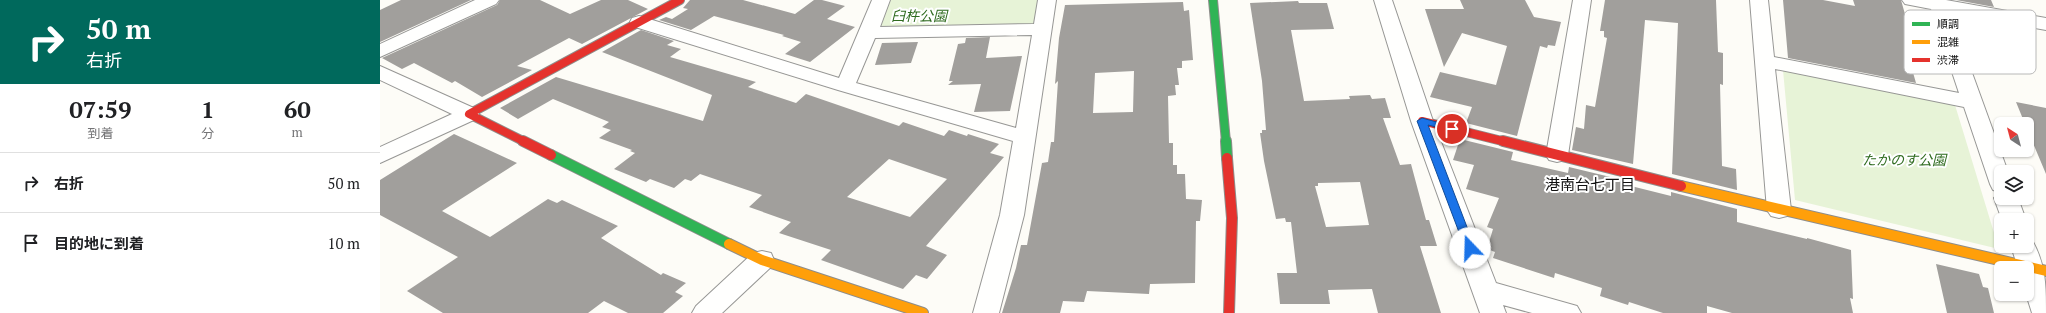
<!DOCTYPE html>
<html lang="ja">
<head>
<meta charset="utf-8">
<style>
  :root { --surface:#fff; --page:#f6f6f6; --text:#202124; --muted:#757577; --line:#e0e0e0 }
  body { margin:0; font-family:"PT Serif","Noto Sans JP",serif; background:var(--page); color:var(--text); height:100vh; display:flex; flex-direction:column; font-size:15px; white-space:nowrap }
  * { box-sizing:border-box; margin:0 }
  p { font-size:13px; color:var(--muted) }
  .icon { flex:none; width:22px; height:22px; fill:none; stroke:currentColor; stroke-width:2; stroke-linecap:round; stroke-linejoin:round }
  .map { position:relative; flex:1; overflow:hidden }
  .side { display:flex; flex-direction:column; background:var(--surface); width:380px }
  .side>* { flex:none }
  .hud { background:#00695c; color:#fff; overflow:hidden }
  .needle { width:26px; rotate:324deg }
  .buttons { position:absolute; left:1614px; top:117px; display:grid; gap:8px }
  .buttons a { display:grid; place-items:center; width:40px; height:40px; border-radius:6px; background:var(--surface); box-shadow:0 1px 3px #0004; font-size:20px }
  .pin { position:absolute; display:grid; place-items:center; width:34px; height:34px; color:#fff; margin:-17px; border:2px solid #fff; border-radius:50%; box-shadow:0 1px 4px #0007 }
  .me { position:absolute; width:44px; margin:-22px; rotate:339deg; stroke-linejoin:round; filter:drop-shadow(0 0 3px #0008) }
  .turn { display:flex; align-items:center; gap:14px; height:84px; padding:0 20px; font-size:18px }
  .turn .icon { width:52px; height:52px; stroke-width:2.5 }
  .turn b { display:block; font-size:28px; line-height:34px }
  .eta { display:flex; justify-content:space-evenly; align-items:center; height:68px; text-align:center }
  .eta b { font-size:24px; font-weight:600; line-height:28px }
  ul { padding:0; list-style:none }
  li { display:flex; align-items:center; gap:12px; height:60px; padding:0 20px; border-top:1px solid var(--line) }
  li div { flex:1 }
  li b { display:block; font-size:15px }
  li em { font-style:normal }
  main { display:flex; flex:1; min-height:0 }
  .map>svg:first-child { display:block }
  .green { fill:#e7f3d7 }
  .building { fill:#a19f9c; fill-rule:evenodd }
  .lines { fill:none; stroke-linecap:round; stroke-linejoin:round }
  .street-casing { stroke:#979795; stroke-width:2 }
  .fast-far1-casing { stroke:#8e8d8b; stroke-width:10 }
  .fast-casing { stroke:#8e8d8b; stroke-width:12 }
  .slow-casing { stroke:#8e8d8b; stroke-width:12 }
  .jam-far1-casing { stroke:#8e8d8b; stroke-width:10 }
  .jam-casing { stroke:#8e8d8b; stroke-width:12 }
  .street { fill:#fffffe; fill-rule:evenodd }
  .fast-far1 { stroke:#30b455; stroke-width:8 }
  .fast { stroke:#30b455; stroke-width:10 }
  .slow { stroke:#ff9f0a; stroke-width:10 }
  .jam-far1 { stroke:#e5322d; stroke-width:8 }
  .jam { stroke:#e5322d; stroke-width:10 }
  .route { fill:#1a73e8; stroke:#114b97 }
  .labels { text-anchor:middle; stroke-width:4; stroke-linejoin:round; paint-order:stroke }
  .park-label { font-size:14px; font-style:italic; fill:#2f6b1f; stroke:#fff }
  .neighbourhood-label { font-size:15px; fill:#111; stroke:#fff }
  .key { fill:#fff; stroke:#b8b8b8; stroke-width:1 }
  .key-label { font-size:11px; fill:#111 }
</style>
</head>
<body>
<main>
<section class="side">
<div class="hud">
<div class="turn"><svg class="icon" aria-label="right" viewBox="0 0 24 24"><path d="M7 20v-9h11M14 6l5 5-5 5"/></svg><div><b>50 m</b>右折</div></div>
</div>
<div class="eta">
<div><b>07:59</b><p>到着</p></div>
<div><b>1</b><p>分</p></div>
<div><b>60</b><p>m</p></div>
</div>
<ul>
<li><svg class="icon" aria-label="right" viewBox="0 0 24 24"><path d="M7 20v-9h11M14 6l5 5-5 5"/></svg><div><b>右折</b></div><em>50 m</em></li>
<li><svg class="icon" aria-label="arrive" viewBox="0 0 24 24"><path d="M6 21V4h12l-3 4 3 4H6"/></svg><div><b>目的地に到着</b></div><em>10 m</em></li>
</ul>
</section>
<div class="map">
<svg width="1666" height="313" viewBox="0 0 1666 313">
  <rect width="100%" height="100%" fill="#fdfcf7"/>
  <path class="green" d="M501,0h166l-5,29 -174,4z
    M1403,70l172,35 44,144 -204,-49z"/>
  <path class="building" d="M21,0h70l-91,42v-32z
    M120,0h40l30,14 31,-14h27l20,9 -66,35 -13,-6 -52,28 15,4 -50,27 -27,-16 -3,2 -38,-20 -12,6 -20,-11 115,-53z
    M310,0h53l52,14 19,-14h8l23,6 -18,13 28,8 -45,35 -25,-8 16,-12 -19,-6 2,-1 -70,-19 -23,14 -32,-10 7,-3 6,2 16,-10 -5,-1z
    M1080,0h65l9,17 27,5 -6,24 -7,-1 -1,3 -7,-2 -23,90 -51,-13 6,-16 -42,-10 10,-25 56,13 11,-39 -45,-13 -18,34 -19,-58h39z
    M1225,0h111l2,52 5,1v32l-3,-1 2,82 14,3 1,21 -65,-16 6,-151 -33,-3 -12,144 -61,-14 4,-23 8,2 2,-24 9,2 12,-69 -3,-1v-6h-4z
    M1403,0h40l32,6 -2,-6h48l11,39 -6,-1 6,17h-4l8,28 -128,-25z
    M1576,0h35l3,7z
    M918,1l1,2h28l7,26 -43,1 13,71 46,-2 -1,-3 21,-1 2,4 13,-1 6,20h-8l17,47 11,-1 15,56h3l8,26h-17l21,67h-63l-6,-24 -44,1 2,14h-50l-3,-31h20l-6,-51h-5l-1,-4 -9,1 -12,-58 -4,-28h2v-3h4l-4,-49 -12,-78zM980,182l9,43 -43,2 -11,-41h3v-3z
    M803,2l1,9 5,-1 4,50 -11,1v7h-5l2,17h-4l1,10 -8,1 1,47h4v22h4v9h8l1,25 16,1 -2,21h-4l-1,62 -45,1 -1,10 -62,-3 -3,11 -21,-1 -3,12h-58l14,-45 5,-23h6l15,-82 6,-1 3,-20h3l4,-61 -3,3 4,-46 6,-33zM754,71l-1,41 -40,1 2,-40z
    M261,30l33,11 -7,4 14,4 -11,8 86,25 -8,5 48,16 10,-9 93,32 4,-4 41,14 5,-6 18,6 1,-2 31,10 -9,9 14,4 -78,89 21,9 -20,24 -11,-4 -13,14 -82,-29 10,-10 -52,-17 12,-11 -42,-15 13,-12 -62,-21 -9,7 -6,-2 -11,9 -24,-9 -4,3 -32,-13 21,-16 -5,-2 2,-1 -33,-12 12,-8 -9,-3 7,-5 -56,-23 -35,20 -18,-11 56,-31 147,44 9,-26 -110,-43zM509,159l58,20 -37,38 -63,-20z
    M610,37l-4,21 36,-2 -12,55 -36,1 7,-28 -33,1 5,-4h-4l9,-37 7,-1 1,-5z
    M538,42l-7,21 -36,2 7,-22z
    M1636,102l30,6v66l-19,-45v-5h-2z
    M74,134l63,29 -75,48 48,26 58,-38 9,4 5,-3 56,26 -17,12 60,37 2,-2 23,10 -11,9 8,4 -20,17h-35l-24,-12 -16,12h-145l-36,-22 51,-34 -78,-42v-35z
    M1080,139l53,13 -2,8 57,13 1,-6 62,15v4l40,10v-4l66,17v13l70,17v-1l44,12 2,49 -3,-1 3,15h-121l-25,-7v7h-44l-34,-11 -1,3 -28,-9 2,-8 -47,-15 -1,5 -61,-20 2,-6 -8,-3 6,-20 -6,-2 12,-29 -33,-9 8,-24 -21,-5z
    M1556,264l43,10 4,13 5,1 6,25h-47z"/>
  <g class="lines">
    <defs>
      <path id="street" d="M95,0h24l-3,4 -116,53v-13z
        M492,0h18l-10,27 154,-3 4,-24h18l-32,215 -25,98h-26l27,-98 13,-74 -175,-51 -206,-64 -2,-4 2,-4 7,-2 7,2 193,60zM652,35l-16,93 -160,-45 19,-45z
        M994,0h18l41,121 63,162 81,23 4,7h-49l-29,-8 3,8h-26l-69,-192z
        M1193,0h18l-23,155 -3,5 -8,2 -8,-2 -3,-5z
        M1370,0h18l6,57 185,36 -28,-84 -26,-5 -3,-4h44l100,18v12l-96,-18 58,160h-7v26h17l8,22h-24l-8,-22 6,-6 -7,-2 -3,-6 -26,-77 -189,-38 16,141 -4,6 -8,2 -8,-2 -4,-6z
        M0,66l96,43 3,5 -3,5 -96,44v-16l72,-33 -72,-34z
        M1647,238l5,2c14,25 14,45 14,73h-14l-6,-19 1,-26h-9l-7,-22h16z
        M382,251l9,2 3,7 -3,7 -49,46h-30l4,-7 57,-53z"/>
      <path id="fast-far1" d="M833,0l13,142"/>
      <path id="fast" d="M846,141l1,17
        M171,155l178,89"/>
      <path id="slow" d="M1301,186l365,85
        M349,244l33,16 161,53"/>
      <path id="jam-far1" d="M1042,121l84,21
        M145,142l-56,-28 211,-114"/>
      <path id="jam" d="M143,141l28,14
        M1123,141l178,45
        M847,158l5,60 -3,95"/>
    </defs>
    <use href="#street" class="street-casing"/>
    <use href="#fast-far1" class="fast-far1-casing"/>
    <use href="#fast" class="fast-casing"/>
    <use href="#slow" class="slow-casing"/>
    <use href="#jam-far1" class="jam-far1-casing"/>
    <use href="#jam" class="jam-casing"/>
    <use href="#street" class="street"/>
    <use href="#fast-far1" class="fast-far1"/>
    <use href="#fast" class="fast"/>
    <use href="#slow" class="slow"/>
    <use href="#jam-far1" class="jam-far1"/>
    <use href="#jam" class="jam"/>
  </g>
  <path class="route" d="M1042,118l33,9 1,2 -4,2 -24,-6 47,123 -2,2h-7l-1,-2 -48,-127z"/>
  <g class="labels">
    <g class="park-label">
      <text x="539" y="21">臼杵公園</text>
      <text x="1524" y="165">たかのす公園</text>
    </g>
    <g class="neighbourhood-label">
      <text x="1210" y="190">港南台七丁目</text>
    </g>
  </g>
  <rect x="1524" y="10" width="132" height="64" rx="6" class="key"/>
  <rect x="1532" y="22" width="18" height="4" fill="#30b455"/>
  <rect x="1532" y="40" width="18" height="4" fill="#ff9f0a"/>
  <rect x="1532" y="58" width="18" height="4" fill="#e5322d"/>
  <g class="key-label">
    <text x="1557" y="28">順調</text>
    <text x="1557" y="46">混雑</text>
    <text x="1557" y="64">渋滞</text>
  </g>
</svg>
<div class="buttons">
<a><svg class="needle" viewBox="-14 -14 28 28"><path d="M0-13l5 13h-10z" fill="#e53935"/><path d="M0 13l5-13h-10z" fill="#757577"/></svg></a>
<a><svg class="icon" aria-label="layers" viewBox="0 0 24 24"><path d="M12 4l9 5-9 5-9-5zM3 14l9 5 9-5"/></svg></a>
<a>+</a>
<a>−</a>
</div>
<div class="pin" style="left:1072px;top:129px;background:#d93025"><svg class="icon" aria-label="arrive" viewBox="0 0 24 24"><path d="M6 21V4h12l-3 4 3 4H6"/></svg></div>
<svg class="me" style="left:1090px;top:248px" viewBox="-20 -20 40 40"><circle r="19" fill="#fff"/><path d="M0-13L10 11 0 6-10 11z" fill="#1a73e8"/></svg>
</div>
</main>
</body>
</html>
